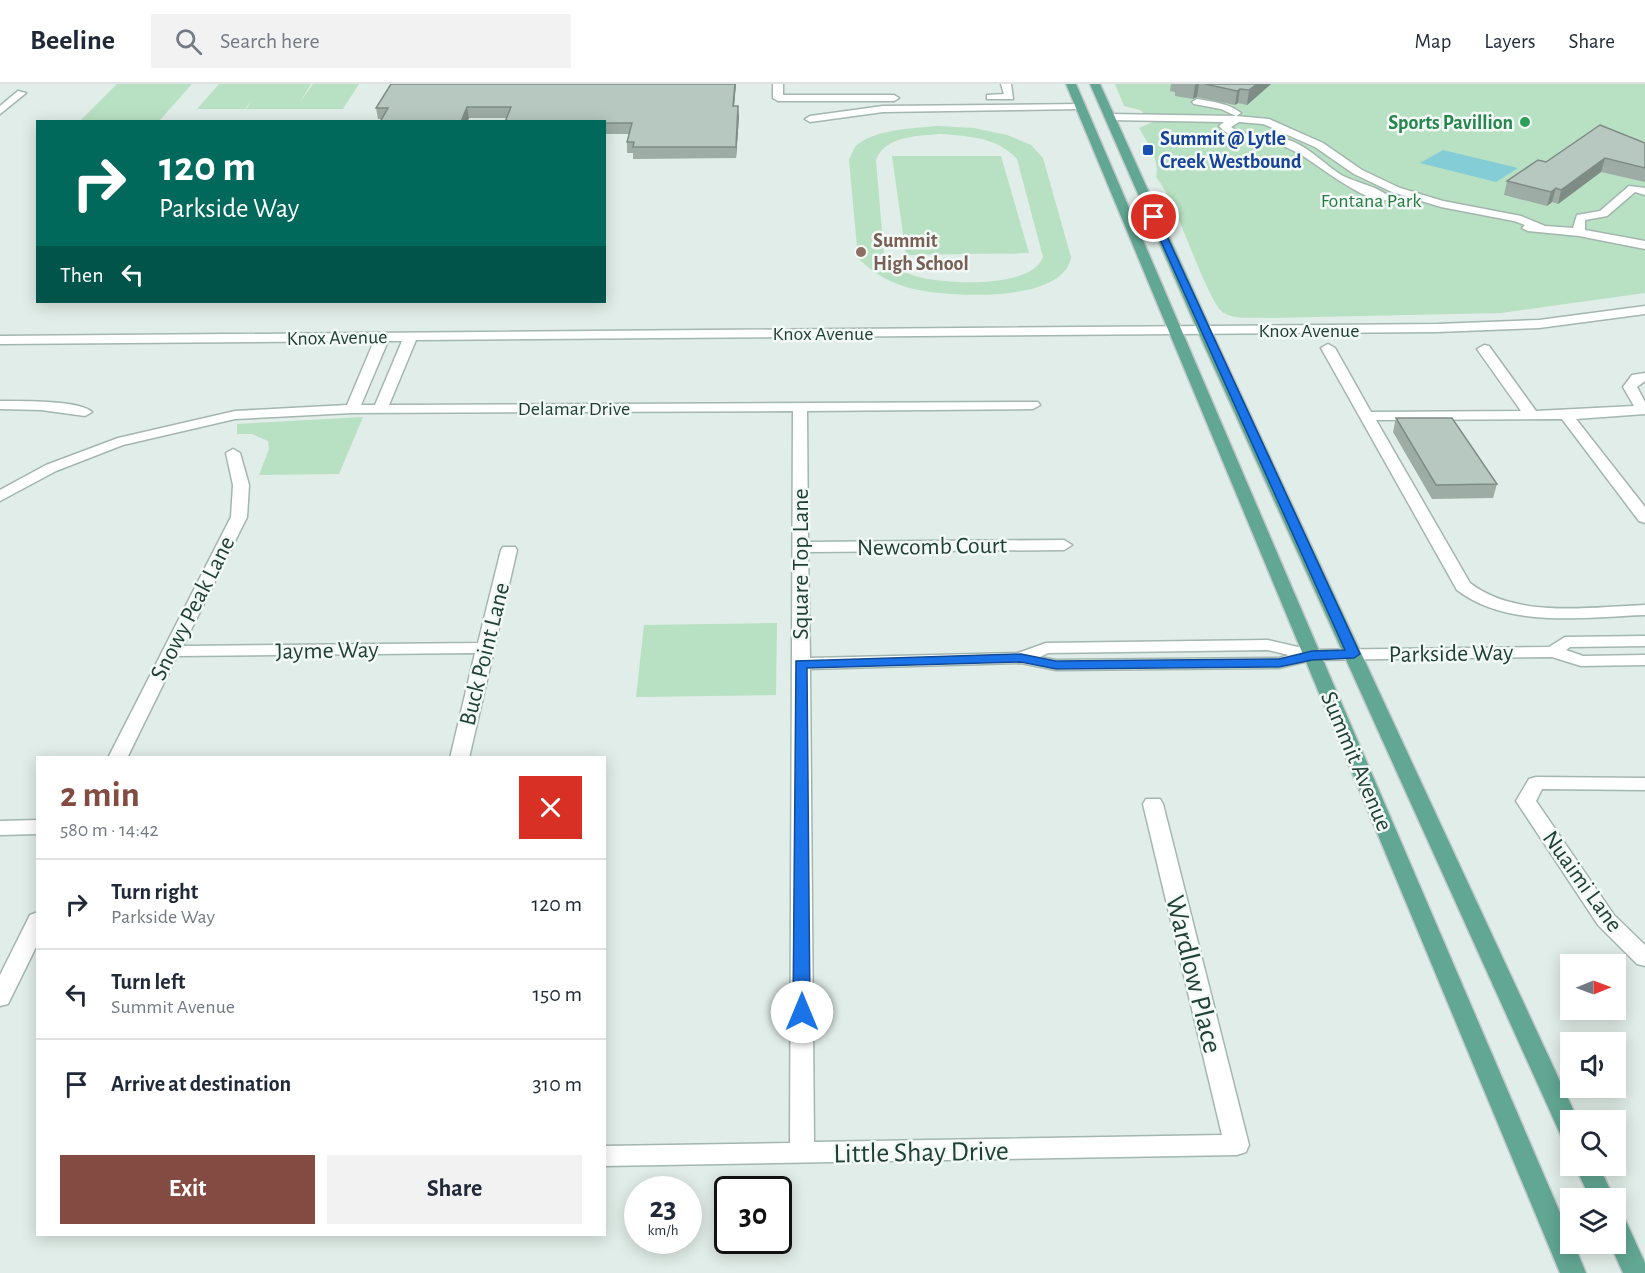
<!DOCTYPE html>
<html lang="en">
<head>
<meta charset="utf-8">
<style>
  :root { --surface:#fff; --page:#f2f2f3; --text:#1f2937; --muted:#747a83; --line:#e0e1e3; --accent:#834b41 }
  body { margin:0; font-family:"Alegreya Sans",sans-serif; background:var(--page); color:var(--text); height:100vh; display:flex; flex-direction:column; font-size:22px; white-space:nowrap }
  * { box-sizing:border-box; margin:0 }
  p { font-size:20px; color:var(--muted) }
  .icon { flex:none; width:33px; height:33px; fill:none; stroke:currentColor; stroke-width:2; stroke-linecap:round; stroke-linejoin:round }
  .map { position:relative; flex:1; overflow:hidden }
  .sheet { position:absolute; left:36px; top:672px; width:570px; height:480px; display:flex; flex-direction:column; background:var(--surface); border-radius:0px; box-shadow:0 3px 15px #0003 }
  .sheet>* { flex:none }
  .banner { position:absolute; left:36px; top:36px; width:570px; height:183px; border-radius:0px; box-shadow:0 3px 15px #0003; background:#00695c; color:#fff; overflow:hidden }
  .needle { width:39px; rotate:89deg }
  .controls { position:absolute; left:1560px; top:870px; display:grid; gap:12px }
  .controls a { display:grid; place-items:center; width:66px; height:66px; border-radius:0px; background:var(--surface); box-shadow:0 3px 15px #0003; font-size:30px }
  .speed { position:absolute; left:624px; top:1092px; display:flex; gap:12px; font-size:30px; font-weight:700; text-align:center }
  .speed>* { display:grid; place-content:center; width:78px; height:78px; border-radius:50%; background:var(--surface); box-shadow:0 3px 15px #0003; line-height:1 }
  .speed small { font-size:15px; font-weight:400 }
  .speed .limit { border:3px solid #111; border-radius:9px; background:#fff; color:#111 }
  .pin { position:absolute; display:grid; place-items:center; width:51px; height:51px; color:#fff; margin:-26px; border:3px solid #fff; border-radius:50%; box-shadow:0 2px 6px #0007 }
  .me { position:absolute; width:66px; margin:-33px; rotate:0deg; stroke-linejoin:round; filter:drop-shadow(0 0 4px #0008) }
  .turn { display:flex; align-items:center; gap:21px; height:126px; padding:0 24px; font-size:27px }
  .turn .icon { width:78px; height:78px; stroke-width:2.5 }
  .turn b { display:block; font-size:42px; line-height:51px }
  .then { display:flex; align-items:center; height:57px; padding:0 24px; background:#0003; gap:12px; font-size:22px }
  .round { display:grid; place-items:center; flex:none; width:63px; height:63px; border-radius:0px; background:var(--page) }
  .headline { display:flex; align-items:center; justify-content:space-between; height:102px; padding:0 24px }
  h1 { font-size:36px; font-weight:700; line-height:45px; color:var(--accent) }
  .cta { display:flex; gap:12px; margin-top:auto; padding:12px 24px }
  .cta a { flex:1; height:69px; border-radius:0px; background:var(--accent); color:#fff; font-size:24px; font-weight:700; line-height:69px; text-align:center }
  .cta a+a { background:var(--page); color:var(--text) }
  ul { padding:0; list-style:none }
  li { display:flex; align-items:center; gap:18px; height:90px; padding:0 24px; border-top:2px solid var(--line) }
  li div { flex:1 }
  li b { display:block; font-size:22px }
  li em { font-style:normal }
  header { display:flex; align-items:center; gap:36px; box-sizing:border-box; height:84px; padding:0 30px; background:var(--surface); border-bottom:2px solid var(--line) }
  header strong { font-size:28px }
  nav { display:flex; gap:33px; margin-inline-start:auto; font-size:21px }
  .search { width:420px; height:54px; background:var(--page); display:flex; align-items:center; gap:15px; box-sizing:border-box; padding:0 21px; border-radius:0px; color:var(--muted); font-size:22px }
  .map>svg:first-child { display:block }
  .green { fill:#b8e0c2; fill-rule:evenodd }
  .water { fill:#84cdd7 }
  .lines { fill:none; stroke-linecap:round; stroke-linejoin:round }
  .minor-casing { stroke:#a3b6af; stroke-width:3 }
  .major-casing { stroke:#c1cac7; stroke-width:3 }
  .minor { fill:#fff; fill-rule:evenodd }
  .major { fill:#62a793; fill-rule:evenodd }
  .wall { fill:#9daca5 }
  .shaded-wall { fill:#7f8c86 }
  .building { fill:#b6c8c0; stroke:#7f8c86; stroke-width:1.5 }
  .route { fill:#1a73e8; stroke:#114b97; stroke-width:1.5 }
  .leisure-dot { fill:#2e9e5b; stroke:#f2f9f6; stroke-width:2 }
  .transit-dot { fill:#1a4fb4; stroke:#f2f9f6; stroke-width:2 }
  .education-dot { fill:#8d6e63; stroke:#f2f9f6; stroke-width:2 }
  .labels { text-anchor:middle; stroke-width:5; stroke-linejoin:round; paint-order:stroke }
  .far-leisure-label { font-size:20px; font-weight:bold; fill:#27864d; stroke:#f2f9f6; text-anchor:end }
  .far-transit-label { font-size:20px; font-weight:bold; fill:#164399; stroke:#f2f9f6; text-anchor:start }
  .far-park-label { font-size:20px; fill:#267b44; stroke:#f2f9f6 }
  .far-education-label { font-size:20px; font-weight:bold; fill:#785e54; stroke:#f2f9f6; text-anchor:start }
  .far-street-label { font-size:20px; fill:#204036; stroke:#f2f9f6 }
  .street-label { font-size:24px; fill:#204036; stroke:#f2f9f6 }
  .near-street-label { font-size:28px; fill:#204036; stroke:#f2f9f6 }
</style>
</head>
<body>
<header>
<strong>Beeline</strong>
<div class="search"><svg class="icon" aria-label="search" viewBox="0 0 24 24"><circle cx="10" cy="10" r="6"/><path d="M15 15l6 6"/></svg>Search here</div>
<nav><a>Map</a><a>Layers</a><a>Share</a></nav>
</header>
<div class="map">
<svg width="1645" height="1189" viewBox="0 0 1645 1189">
  <rect width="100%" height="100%" fill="#e1ede8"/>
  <path class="green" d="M117,0h75l-33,37h-79z
    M219,0h92l-11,18 13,-18h46l-16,25h-97l7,-10 -8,10h-48z
    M1115,0h530v209l-144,20 -235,5c-13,-1 -30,2 -42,-5 -17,-9 -46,-110 -68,-136 4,-18 -8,-33 -17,-49l14,-6 -13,-12 -16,-4z
    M938,42l36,2 33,7 24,10 12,13 28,99c-7,47 -123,40 -157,32 -22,-5 -40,-15 -56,-31l-9,-98c2,-4 4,-10 6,-13 17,-18 61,-19 83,-21zM940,50c28,2 57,3 77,25l26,98c-12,33 -101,27 -128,19 -13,-4 -22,-11 -31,-21l-8,-95c9,-24 41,-24 64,-26z
    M892,72h109l28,97 -123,2z
    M363,333l-24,57 -80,1 10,-26 -1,-8 -16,-7h-15v-10z
    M777,539l-1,72 -140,2 8,-72z"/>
  <path class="water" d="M1443,66l75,18 -22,14 -76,-19z"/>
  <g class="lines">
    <defs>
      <path id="minor" d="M773,0h10v11h111l5,3 -5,3h-116l-5,-3z
        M1001,0h10l2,15h-26v-4l17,-1z
        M18,7l8,2 -26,21v-8z
        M1197,15c15,3 32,4 44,14l-5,3 33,3 54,24 39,27 38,18 43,13 78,15 24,10 28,2 4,-13 23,-4 29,-25 16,2v7l-10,-3 -28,24 -22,4v10l60,11v8l-66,-13 -51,-5 -6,-3 3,-3 -11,-4 -73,-14 -49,-15 -38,-18 -39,-27 -32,-14c-16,16 -50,9 -64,-7l5,-4 -114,-2 -5,-3 5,-3 126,2 -15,-7 -27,-5 -2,-2zM1239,38l24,2 12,5c-13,11 -32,6 -44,-2z
        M1081,20l4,1v4l-202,3 -73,10 -5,-3 5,-3 73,-10z
        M1277,55c22,-3 48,27 66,37 15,7 36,11 48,22 -16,13 -73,-33 -88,-42 -8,-5 -17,-9 -26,-13z
        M1645,222v8l-106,14 -102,4 -1021,8 -27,65 649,-3 2,3 -7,4 -226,2 1,131 256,-2 8,5 -8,5 -256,2 2,106 208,-5 28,-10 222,-3 43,10 238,-3 16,-10 80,-1v10l-75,1 -4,3 17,6 62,-1v10l-64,1 -29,-9 -240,3 -33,8 -223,2 -35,-7 -211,6 4,473 408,-7 -79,-331 3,-5h14l3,5 86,341 -3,7 -9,3 -633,11v-20l186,-3 3,-732 -441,2 -117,6 -112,26 -67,26 -56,30v-11l46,-25 72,-27 117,-27 112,-6 27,-64 -374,3v-8l1437,-12 102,-4zM388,257h14l-27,64h-14zM1268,566l21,5 -10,3 -223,2 -16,-3 8,-4z
        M1328,260l7,4 36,64 150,-1 -44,-62 7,-4 5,1 47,65 98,-5 -11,-19 9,-12 13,-2v8l-8,6 8,15v12l-69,5 69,88v16l-6,-2 -77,-102 -186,1 94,163c47,36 119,24 175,22v10c-61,2 -137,14 -188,-25l-136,-242z
        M0,317c19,0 80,-1 92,11l-7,4 -44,-6 -41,-1z
        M233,365l7,4 9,32 -2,32 -64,129 295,-3 23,-93 2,-3h12l2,3 -48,208h-19l25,-105 -298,3 -50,102h-19l123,-241 2,-32 -7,-32z
        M1536,693l109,1v12l-103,-1 -6,12 78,114 31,30v21l-8,-2 -39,-39 -82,-124 13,-22z
        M38,736v14l-38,1v-14z
        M38,828v31l-30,61 -8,2v-31l30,-60z"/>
      <path id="major" d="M1066,0h10l494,1152v8h4l12,29h-26z
        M1090,0h10l118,261 360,775h-8v19l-9,-3 -3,-7 -354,-784z
        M1575,1082h24l15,32h-24z
        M1616,1132l9,3 20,44v10h-22l-13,-29h6z"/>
    </defs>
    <use href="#minor" class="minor-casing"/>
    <use href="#major" class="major-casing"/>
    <use href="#minor" class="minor"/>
    <use href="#major" class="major"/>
  </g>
  <path class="wall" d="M736,0l-2,22 5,11 -3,41 -103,1v-6h-6v-11l2,-8h-25v-12l-98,-4h-37l-2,4h-87l1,-3h-3l-2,-11z
    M1171,0h100l-24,21 -9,-2 -3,2 -38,-8 -4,2 -18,-3v-4l-5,-1z
    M1645,59v39l-44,-10 -43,32 -6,-2 -5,4 -43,-11 3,-14 39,-19z
    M1396,334l101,66 -4,14 -61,1 -39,-67z"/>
  <path class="shaded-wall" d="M735,0h1l-3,33v-11z
    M1197,0h2l-2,13 -4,2 2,-14z
    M1257,0h14l-24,21 2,-15z
    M1240,5l-2,14 -3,2 2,-14z
    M738,22l1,11 -3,41v-11z
    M467,23l2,11 -2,4h-6z
    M1605,74l-4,14 -43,32 3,-14z
    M1556,104l-4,14 -5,4 4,-14z"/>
  <path class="building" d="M391,0h344l-2,22h5l-2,41h-103l1,-5h-7l5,-19h-28v-1h-99l6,-15h-44l-6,15h-81l8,-14h-12z
    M1205,0h52l-8,6 -9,-1 -3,2z
    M1600,41l45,18v25l-40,-10 -44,32 -5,-2 -5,4 -44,-11 31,-21 8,2z
    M1396,334h56l45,66 -61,1z"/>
  <path class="route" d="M1154,130l4,3 202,437 -6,4 -42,2 -33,7 -223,2 -35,-7 -214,6 3,344 -2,4h-12l-3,-4 3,-351 225,-7 35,7 223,-2 33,-8 33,-1 -195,-433z"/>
  <circle class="leisure-dot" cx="1525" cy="38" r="6"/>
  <rect class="transit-dot" x="1142" y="60" width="12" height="12" rx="3"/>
  <circle class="education-dot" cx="861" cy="168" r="6"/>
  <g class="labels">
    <g class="far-leisure-label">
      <text x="1513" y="45">Sports Pavillion</text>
    </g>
    <g class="far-transit-label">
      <text x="1160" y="61">Summit @ Lytle<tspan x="1160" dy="23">Creek Westbound</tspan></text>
    </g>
    <g class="far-park-label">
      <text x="1371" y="123">Fontana Park</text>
    </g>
    <g class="far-education-label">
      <text x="873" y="163">Summit<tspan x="873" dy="23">High School</tspan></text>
    </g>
    <g class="far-street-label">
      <text x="1309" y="253">Knox Avenue</text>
      <text x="823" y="256">Knox Avenue</text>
      <text transform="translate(337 253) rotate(-1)" y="7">Knox Avenue</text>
      <text x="574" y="331">Delamar Drive</text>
    </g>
    <g class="street-label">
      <text transform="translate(932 462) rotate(-1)" y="8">Newcomb Court</text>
      <text transform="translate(800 480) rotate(-90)" y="8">Square Top Lane</text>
      <text transform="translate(192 524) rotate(-63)" y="8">Snowy Peak Lane</text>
      <text transform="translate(327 566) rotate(-1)" y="8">Jayme Way</text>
      <text transform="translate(1451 569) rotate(-1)" y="8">Parkside Way</text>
      <text transform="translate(484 570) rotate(-76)" y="8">Buck Point Lane</text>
      <text transform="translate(1357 677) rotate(67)" y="8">Summit Avenue</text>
      <text transform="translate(1583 797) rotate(54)" y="8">Nuaimi Lane</text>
    </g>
    <g class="near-street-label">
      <text transform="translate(1195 890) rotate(76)" y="10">Wardlow Place</text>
      <text transform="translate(921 1067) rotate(-1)" y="10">Little Shay Drive</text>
    </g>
  </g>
</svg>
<div class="controls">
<a><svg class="needle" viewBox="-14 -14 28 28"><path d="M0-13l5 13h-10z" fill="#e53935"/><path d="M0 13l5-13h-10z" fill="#747a83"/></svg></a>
<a><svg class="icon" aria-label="sound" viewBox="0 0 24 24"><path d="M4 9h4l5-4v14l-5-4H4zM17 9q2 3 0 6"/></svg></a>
<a><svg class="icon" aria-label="search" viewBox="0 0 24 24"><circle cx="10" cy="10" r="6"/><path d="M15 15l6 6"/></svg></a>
<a><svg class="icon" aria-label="layers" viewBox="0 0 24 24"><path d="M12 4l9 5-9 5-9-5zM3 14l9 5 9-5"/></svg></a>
</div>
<div class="speed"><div>23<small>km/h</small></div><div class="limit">30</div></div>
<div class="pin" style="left:1154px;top:133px;background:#d93025"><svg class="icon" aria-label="arrive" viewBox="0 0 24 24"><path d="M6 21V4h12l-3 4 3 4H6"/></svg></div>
<svg class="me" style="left:802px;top:928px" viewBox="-20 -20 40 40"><circle r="19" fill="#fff"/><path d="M0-13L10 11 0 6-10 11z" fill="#1a73e8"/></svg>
<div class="banner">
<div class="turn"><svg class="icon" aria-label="right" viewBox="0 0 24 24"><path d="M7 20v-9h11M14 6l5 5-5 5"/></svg><div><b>120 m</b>Parkside Way</div></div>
<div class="then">Then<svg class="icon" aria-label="left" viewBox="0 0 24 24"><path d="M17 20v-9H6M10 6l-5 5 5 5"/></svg></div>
</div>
<section class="sheet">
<div class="headline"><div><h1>2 min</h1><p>580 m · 14:42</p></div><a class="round" style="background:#d93025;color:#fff"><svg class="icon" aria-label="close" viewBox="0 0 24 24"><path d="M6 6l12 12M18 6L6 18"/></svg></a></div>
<ul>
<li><svg class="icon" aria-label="right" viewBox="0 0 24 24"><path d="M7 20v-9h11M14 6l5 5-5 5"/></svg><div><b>Turn right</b><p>Parkside Way</p></div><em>120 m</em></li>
<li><svg class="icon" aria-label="left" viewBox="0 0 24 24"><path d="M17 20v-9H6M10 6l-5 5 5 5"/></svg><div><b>Turn left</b><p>Summit Avenue</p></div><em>150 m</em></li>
<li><svg class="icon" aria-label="arrive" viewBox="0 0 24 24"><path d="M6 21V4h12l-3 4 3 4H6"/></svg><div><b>Arrive at destination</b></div><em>310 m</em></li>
</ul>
<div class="cta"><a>Exit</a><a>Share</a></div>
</section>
</div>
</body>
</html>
